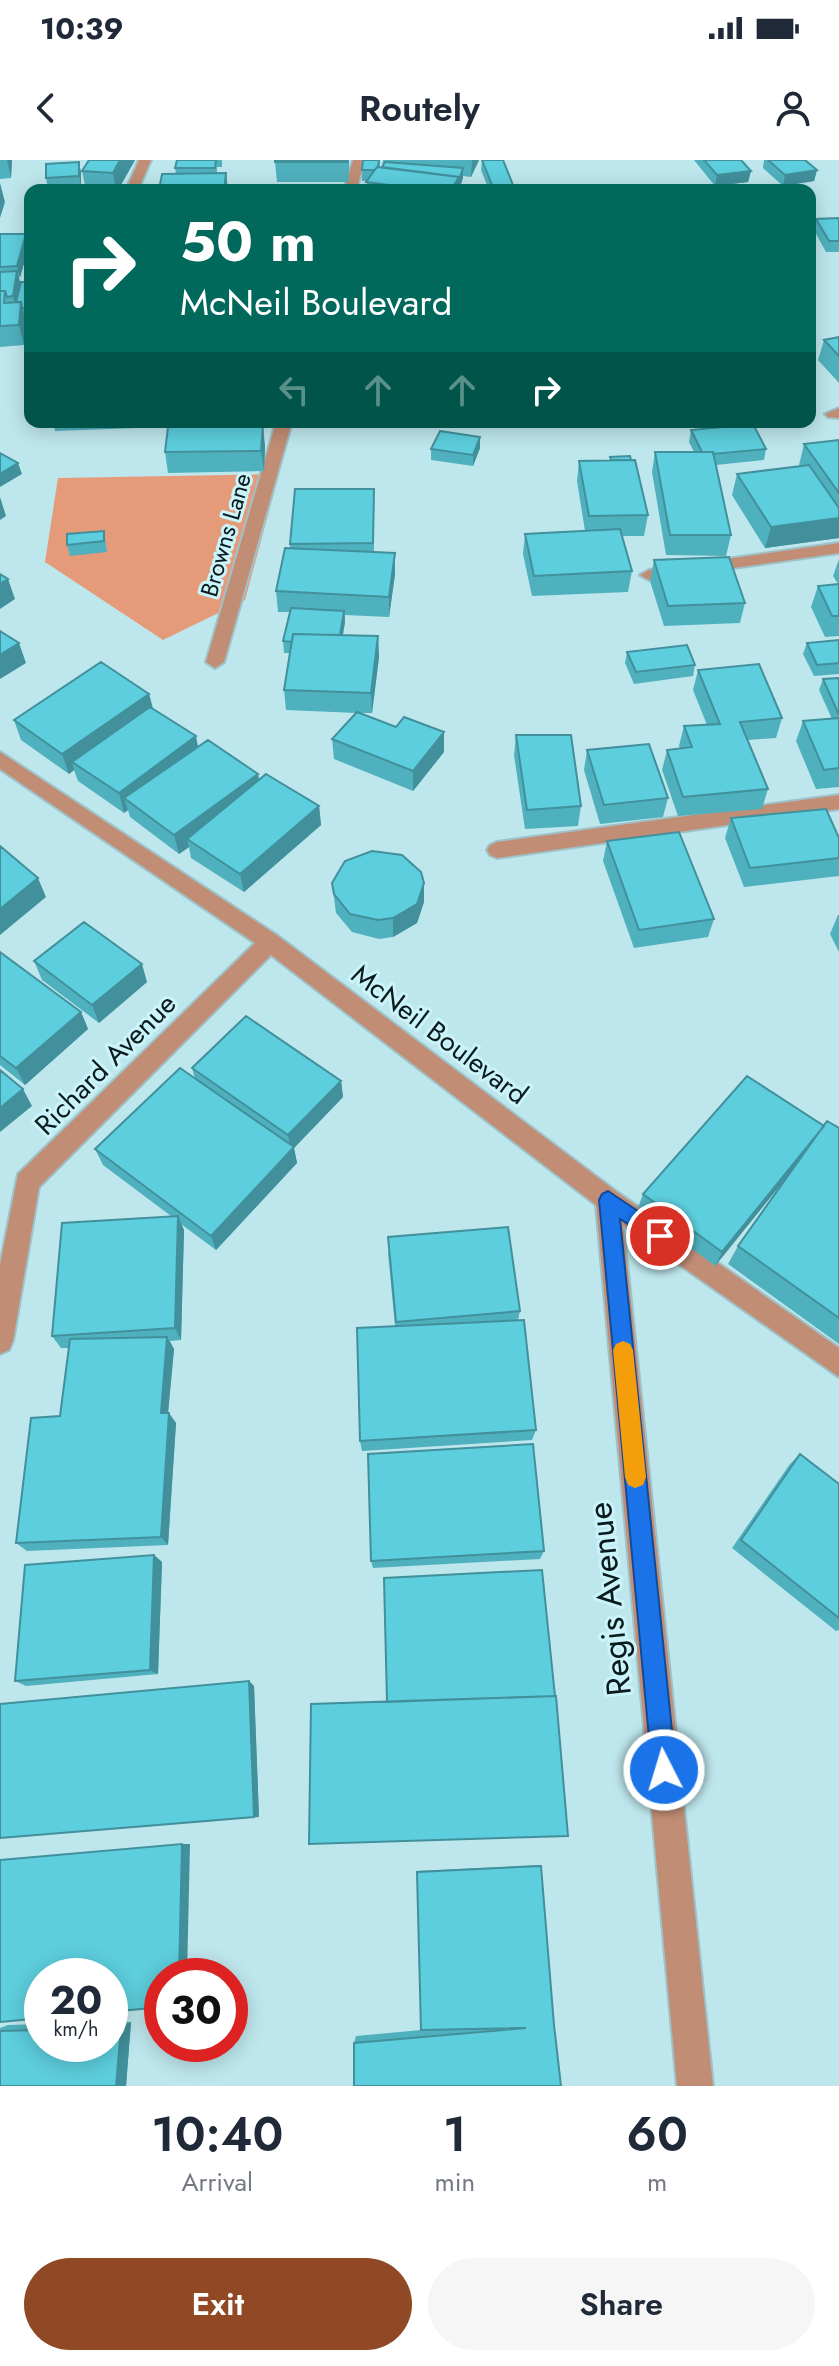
<!DOCTYPE html>
<html lang="en">
<head>
<meta charset="utf-8">
<style>
  :root { --surface:#fff; --page:#f6f6f7; --text:#1f2937; --muted:#747a83; --accent:#904825 }
  body { margin:0; font-family:Jost,sans-serif; background:var(--page); color:var(--text); height:100vh; display:flex; flex-direction:column; font-size:30px; white-space:nowrap }
  * { box-sizing:border-box; margin:0 }
  p { font-size:26px; color:var(--muted) }
  .icon { flex:none; width:44px; height:44px; fill:none; stroke:currentColor; stroke-width:2; stroke-linecap:round; stroke-linejoin:round }
  .map { position:relative; height:1926px; overflow:hidden }
  .drawer { display:flex; flex-direction:column; background:var(--surface); flex:1 }
  .drawer>* { flex:none }
  .hud { position:absolute; left:24px; top:24px; width:792px; height:244px; border-radius:16px; box-shadow:0 4px 20px #0003; background:#00695c; color:#fff; overflow:hidden }
  .speed { position:absolute; left:24px; top:1798px; display:flex; gap:16px; font-size:40px; font-weight:700; text-align:center }
  .speed>* { display:grid; place-content:center; width:104px; height:104px; border-radius:50%; background:var(--surface); box-shadow:0 4px 20px #0003; line-height:1 }
  .speed small { font-size:20px; font-weight:400 }
  .speed .limit { border:12px solid #d22; background:#fff; color:#111 }
  .pin { position:absolute; display:grid; place-items:center; width:68px; height:68px; color:#fff; margin:-34px; border:4px solid #fff; border-radius:50%; box-shadow:0 2px 8px #0007 }
  .me { position:absolute; width:88px; margin:-44px; rotate:355deg; stroke-linejoin:round; filter:drop-shadow(0 0 6px #0008) }
  .turn { display:flex; align-items:center; gap:28px; height:168px; padding:0 24px; font-size:36px }
  .turn .icon { width:104px; height:104px; stroke-width:2.5 }
  .turn b { display:block; font-size:56px; line-height:68px }
  .lanes { display:flex; align-items:center; height:76px; padding:0 24px; background:#0003; justify-content:center; gap:40px; direction:ltr }
  .lanes .off { opacity:.35 }
  .eta { display:flex; justify-content:space-evenly; align-items:center; height:136px; text-align:center }
  .eta b { font-size:48px; font-weight:600; line-height:56px }
  .cta { display:flex; gap:16px; margin-top:auto; padding:16px 24px }
  .cta a { flex:1; height:92px; border-radius:48px; background:var(--accent); color:#fff; font-size:32px; font-weight:600; line-height:92px; text-align:center }
  .cta a+a { background:var(--page); color:var(--text) }
  .status { display:flex; justify-content:space-between; align-items:center; height:56px; padding:0 40px; background:var(--surface); direction:ltr }
  .status svg { height:22px; fill:currentColor }
  header { display:flex; justify-content:space-between; align-items:center; height:104px; padding:0 24px; background:var(--surface); font-size:36px; font-weight:600 }
  .map>svg:first-child { display:block }
  .green { fill:#e59b7a }
  .lines { fill:none; stroke-linecap:round; stroke-linejoin:round }
  .minor-casing { stroke:#9ec2c8; stroke-width:4 }
  .minor { fill:#c28d75; fill-rule:evenodd }
  .wall { fill:#50b1be }
  .shaded-wall { fill:#41909b }
  .building { fill:#5dcedd; stroke:#41909b; stroke-width:2 }
  .route { fill:#1a73e8; stroke:#114b97; stroke-width:2 }
  .slow { fill:#f59e0b }
  .labels { text-anchor:middle; stroke-width:6; stroke-linejoin:round; paint-order:stroke }
  .far-street-label { font-size:24px; fill:#0b1b1d; stroke:#caf4fa }
  .street-label { font-size:28px; fill:#0b1b1d; stroke:#caf4fa }
  .near-street-label { font-size:34px; fill:#0b1b1d; stroke:#caf4fa }
</style>
</head>
<body>
<div class="status"><b>10:39</b><svg viewBox="0 0 49 12"><path d="M0 12V9h3v3zM5 12V6h3v6zM10 12V3h3v9zM15 12V0h3v12zM26 1h20v11H26zM47 4h2v5h-2z"/></svg></div>
<header><svg class="icon" aria-label="back" viewBox="0 0 24 24"><path d="M15 5l-7 7 7 7"/></svg>Routely<svg class="icon" aria-label="person" viewBox="0 0 24 24"><circle cx="12" cy="8" r="4"/><path d="M4 21q1-7 8-7t8 7"/></svg></header>
<div class="map">
<svg width="839" height="1926" viewBox="0 0 839 1926">
  <rect width="100%" height="100%" fill="#bee7ed"/>
  <path class="green" d="M279,314l-34,126 -82,40 -118,-78 13,-84z"/>
  <g class="lines">
    <defs>
      <path id="minor" d="M139,0h12l-13,30h-12z
        M353,0h12l-9,30h-12z
        M839,248v10l-11,-1 -3,-3z
        M276,262h16l-68,240 -9,6 -9,-6z
        M839,383v10l-190,27 -9,-5 9,-5z
        M0,592l278,184 339,256 222,156v29l-216,-152 90,861h-36l-81,-881 -325,-250 -232,232 -26,154 -4,9 -9,4v-89l18,-91 237,-231 -255,-174z
        M839,635v14l-342,49 -7,-3 -3,-5 3,-5 7,-3z"/>
    </defs>
    <use href="#minor" class="minor-casing"/>
    <use href="#minor" class="minor"/>
  </g>
  <path class="wall" d="M0,0h12l-1,18 -11,1z
    M135,0l-17,30h-32l-4,-19z
    M177,0h45v7h-5v6h9l2,17h-69l17,-16 -1,-6z
    M349,0v22h-72l-2,-20z
    M363,0h17v7h2l1,-7h96l-8,17 -8,-1 -4,14h-93l1,-9h-5v-11z
    M482,0l33,30h-26l-8,-20z
    M694,0h47l10,11 -3,11 -33,4z
    M764,0h41l12,10 -3,11 -31,5 -20,-18z
    M79,2l2,11v13l-33,2 -2,-10z
    M839,58v34h-13l-12,-22 2,-11z
    M30,69v47h-1l-4,-16 -6,18 1,4 -2,11 12,-11v37h-5l-1,26 -24,2v-113h26l2,5z
    M839,177v46l-21,-23 6,-20z
    M53,262h85v6l-83,3z
    M236,262h23l6,24 -1,25 -96,2 -3,-21 70,-26z
    M708,262h33l-1,4 26,23 -2,11 -48,5 15,70 -5,21 -60,-1 -14,-83 3,-20h39l-5,-10 2,-12 20,-2z
    M480,277v11l-7,18 -42,-6v-11z
    M839,280v98l-74,10 -33,-53 5,-21 63,-8 -1,-1 5,-21z
    M610,297l38,58 -4,21h-22l10,35 -4,21 -96,4 -9,-42 2,-20 60,-3 -8,-50 2,-20 31,-1z
    M374,329v63l21,1v21l-6,43 -44,-2v7l-2,13 35,1 1,21 -7,56h-12l36,14 48,5v20l-31,39 -79,-32 -2,-20 24,-26 -70,-3 -2,-20 6,-37h-6l-1,-12 7,-29h-12l-2,-21 14,-43v-4z
    M104,371l3,21 -37,4 -3,-11z
    M839,399v77l-14,1 -14,-30 7,-21 20,-2 -5,-8z
    M654,400l91,43 -5,20 -76,3 -14,-45z
    M839,480v34l-25,2 -11,-22 4,-11z
    M627,492l68,13 -2,11 -59,8 -9,-21z
    M698,510l84,48 -6,20 -28,2 20,49 -6,20 -84,7 -16,-46 5,-20 13,-2 -1,-2 5,-20 23,-1 -14,-35z
    M839,518v109l-23,2 -20,-48 7,-20 29,-2 -13,-29 4,-11z
    M149,534l4,14 45,39 60,27 1,6 60,26 2,19 -77,67 -53,-34 -2,-11 -10,7 -49,-37 -2,-7 -4,3 -46,-32 -4,-11 -5,4 -48,-34 -7,-20z
    M516,575l65,71 -3,20 -53,3 -11,-74z
    M587,590l81,48 -5,19 -63,7 -16,-54z
    M731,658l108,20v38l-95,11 -19,-49z
    M607,681l107,78 -6,18 -74,11 -31,-87z
    M332,723l92,19 -7,21 -24,14 -14,2 -27,-7 -16,-19z
    M838,755h1v37l-9,-18z
    M0,792l81,60 7,17 -63,56 -25,-20z
    M34,801l113,21 -48,41 -57,-43z
    M192,908l149,13 2,16 -49,51 3,15 -81,87 -35,-26 3,6 -3,110 -11,1 4,8 -6,64 8,10 -8,122 -141,6 -11,-8 44,-127 9,-68h-8l-9,-12 119,-120 -68,-51 -8,-16 100,-70z
    M824,966l15,2v216l-111,-80 10,-18 53,-74 -76,94 -77,-58 5,-14z
    M388,1092l132,59 -2,9 18,110 -4,10 -170,11 -2,-10 35,-115z
    M800,1294l39,30v146l-3,1 -104,-83 58,-84z
    M544,1391l-4,8 -167,9 -2,-7z
    M154,1395l8,7 -4,112 -132,12 -11,-5z
    M249,1521l5,5 5,131 -259,21v-134z
    M538,1705l3,1 13,159 -200,18 2,-7 65,-6 -4,-159z
    M110,1862h21l-5,64h-126v-58l8,-3 34,-1v20h68z"/>
  <path class="shaded-wall" d="M7,0h5l-1,18z
    M120,0h15l-17,30h-2l-3,-17z
    M472,0h7l-8,17z
    M79,2l2,11v13l-2,-10z
    M463,8v10l-4,12h-8z
    M817,10l-3,11 -31,5 2,-11z
    M751,11l-3,11 -33,4 2,-11z
    M226,13l2,17h-4z
    M0,23l5,19 -5,16z
    M26,74l3,11 -5,11 1,4 -5,18 -3,-12z
    M17,111l3,11 -4,26 -3,-12z
    M21,142l5,20 -2,23 -5,-20z
    M263,265l2,21 -1,25 -3,-20z
    M480,277v11l-7,18v-11z
    M18,303l4,11 -22,13v-13z
    M0,337l6,19 -6,4z
    M839,358v20l-74,10 6,-21z
    M395,393v21l-6,43v-20z
    M8,419l7,20 -15,10v-25z
    M344,451l1,11 -6,33v-11z
    M378,476l1,21 -7,56 -1,-20z
    M19,483l7,20 -26,16v-24z
    M149,534l5,20 -82,48 2,8 -5,4 -7,-20z
    M444,572v20l-31,39v-20z
    M196,576l4,20 -76,42 4,12 -4,3 -5,-20z
    M258,614l3,20 -74,45 2,8 -10,7 -5,-19z
    M319,646l2,19 -77,67 -4,-18z
    M38,718l8,19 -46,38v-26z
    M424,723v19l-7,21 -24,14v-19z
    M142,804l5,18 -48,41 -7,-18z
    M81,852l7,17 -63,56 -9,-17z
    M341,921l2,16 -49,51 3,15 -81,87 -5,-14 80,-86 -3,-15z
    M23,929l9,17 -32,26v-24z
    M824,966l-9,16 -100,124 7,-14z
    M178,1056l6,14 -3,110 -6,-12z
    M167,1177l7,12 -7,75 -6,-11z
    M169,1253l7,10 -8,122 -7,-8z
    M154,1395l8,7 -4,112 -8,-4z
    M249,1521l5,5 5,131h-5z
    M182,1684h8l-3,132h-8z
    M131,1862l-5,64h-10l5,-58z"/>
  <path class="building" d="M89,0h31l-7,13 -31,-2z
    M177,0h39l-1,8h-40z
    M275,0h73v2h-73z
    M363,0h16l-1,7 -4,3h-12z
    M482,0h21l12,30h-21z
    M704,0h37l10,11 -34,4z
    M768,0h37l12,10 -32,5z
    M79,2v14l-33,2v-14z
    M385,2l78,6 -4,12v-3l-77,-10z
    M377,7l82,10 -8,13h-24l-61,-8z
    M226,13l-2,17h-65l3,-16z
    M765,27l3,3h-28z
    M839,58v23h-10l-13,-22z
    M30,69v27h-6z
    M0,74h26l-9,32 -17,1z
    M17,111l-4,25 -6,1 -2,-6h-5v-19z
    M21,122h9v26h-8l-1,-6h-5z
    M0,131h5l-1,12 17,-1 -2,23 -19,1z
    M839,177v19l-15,-16z
    M236,262h21l-1,3 -21,1z
    M753,264l13,25 -53,5v-2h-11l-11,-22z
    M263,265l-2,26 -96,1 3,-25z
    M440,271l40,6 -7,18 -42,-6z
    M839,280v53l-35,-49z
    M655,292h58l18,83h-61z
    M0,293l18,10 -18,11z
    M630,296l1,4h-20l-1,-3z
    M635,300l13,55 -59,1 -10,-55z
    M809,305l30,43v10l-68,9 -34,-53z
    M295,329h79l-1,54 -83,1z
    M620,369l12,42 -98,5 -9,-42z
    M104,371v10l-37,4v-11z
    M285,388l110,5 -6,44 -113,-6z
    M729,397l16,46 -77,3 -14,-46z
    M0,414l8,5 -8,5z
    M839,424v32h-7l-14,-30z
    M291,448l53,3 -4,24 -47,-1 -1,8 -9,-1z
    M0,471l19,12 -19,12z
    M293,474l85,2 -7,57 -87,-3z
    M839,480v23l-22,2 -10,-22z
    M687,485l8,20 -59,7 -9,-20z
    M101,502l48,32 -87,60 -48,-34z
    M759,504l23,54 -42,4 28,67 -85,8 -16,-47 25,-3 -8,-21 36,-2 -22,-54z
    M839,518v37l-16,-36z
    M150,547l46,29 -77,57 -47,-31z
    M357,552l39,15 8,-10 40,15 -31,39 -81,-32z
    M839,558v50l-15,2 -21,-49z
    M516,575h55l10,71 -54,4z
    M208,580l50,34 -84,61 -50,-37z
    M649,584l19,54 -64,7 -17,-55z
    M266,614l53,32 -79,68 -53,-35z
    M826,649l13,29v20l-89,10 -19,-50z
    M679,672l35,87 -75,11 -32,-89z
    M0,686l38,32 -38,31z
    M372,691l30,4 19,17 3,11 -7,21 -24,14 -15,2 -28,-6 -16,-20 -2,-11 13,-22z
    M84,762l58,42 -50,41 -58,-44z
    M0,792l81,60 -65,56 -16,-12z
    M246,856l95,65 -53,54 -96,-67z
    M180,908l114,79 -83,89 -116,-87z
    M0,910l23,19 -23,19z
    M747,916l77,50 -102,126 -79,-58z
    M827,961l12,7v190l-101,-72z
    M178,1056l-3,112 -123,8 10,-113z
    M508,1067l12,84 -124,11 -8,-85z
    M524,1160l12,110 -176,11 -3,-113z
    M167,1177l-6,76h8l-8,124 -145,6 15,-125 29,-2 10,-77z
    M533,1284l11,107 -173,10 -3,-107z
    M800,1294l39,30v134l-98,-78z
    M154,1395l-4,115 -135,11 10,-116z
    M542,1410l13,126 -168,6 -3,-124z
    M249,1521l5,136 -254,21v-134z
    M556,1536l12,140 -259,8 2,-140z
    M182,1684l-3,132h-17v31l-52,5v-36h-68v42l-42,4v-162z
    M541,1706l13,159 7,61h-207v-43l172,-15 -105,2 -4,-158z
    M121,1868l-5,58h-116v-55l42,-1v14h68v-15z"/>
  <path class="route" d="M608,1031l58,39 3,6 -3,7 -6,2 -40,-26 56,551 -3,8 -9,4 -9,-4 -3,-8 -53,-570 3,-6z"/>
  <path class="slow" d="M623,1181l7,3 3,6 13,127 -3,8 -8,3 -7,-3 -3,-8 -12,-127 3,-6z"/>
  <g class="labels">
    <g class="far-street-label">
      <text transform="translate(226 375) rotate(-74)" y="8">Browns Lane</text>
    </g>
    <g class="street-label">
      <text transform="translate(440 874) rotate(37)" y="10">McNeil Boulevard</text>
      <text transform="translate(105 904) rotate(-45)" y="10">Richard Avenue</text>
    </g>
    <g class="near-street-label">
      <text transform="translate(609 1439) rotate(-96)" y="12">Regis Avenue</text>
    </g>
  </g>
</svg>
<div class="speed"><div>20<small>km/h</small></div><div class="limit">30</div></div>
<div class="pin" style="left:660px;top:1076px;background:#d93025"><svg class="icon" aria-label="arrive" viewBox="0 0 24 24"><path d="M6 21V4h12l-3 4 3 4H6"/></svg></div>
<svg class="me" style="left:664px;top:1610px" viewBox="-20 -20 40 40"><circle r="17" fill="#1a73e8" stroke="#fff" stroke-width="3"/><path d="M0-11L8 9 0 5-8 9z" fill="#fff"/></svg>
<div class="hud">
<div class="turn"><svg class="icon" aria-label="right" viewBox="0 0 24 24"><path d="M7 20v-9h11M14 6l5 5-5 5"/></svg><div><b>50 m</b>McNeil Boulevard</div></div>
<div class="lanes"><svg class="icon off" aria-label="left" viewBox="0 0 24 24"><path d="M17 20v-9H6M10 6l-5 5 5 5"/></svg><svg class="icon off" aria-label="ahead" viewBox="0 0 24 24"><path d="M12 20V5M6 11l6-6 6 6"/></svg><svg class="icon off" aria-label="ahead" viewBox="0 0 24 24"><path d="M12 20V5M6 11l6-6 6 6"/></svg><svg class="icon" aria-label="right" viewBox="0 0 24 24"><path d="M7 20v-9h11M14 6l5 5-5 5"/></svg></div>
</div>
</div>
<section class="drawer">
<div class="eta">
<div><b>10:40</b><p>Arrival</p></div>
<div><b>1</b><p>min</p></div>
<div><b>60</b><p>m</p></div>
</div>
<div class="cta"><a>Exit</a><a>Share</a></div>
</section>
</body>
</html>
